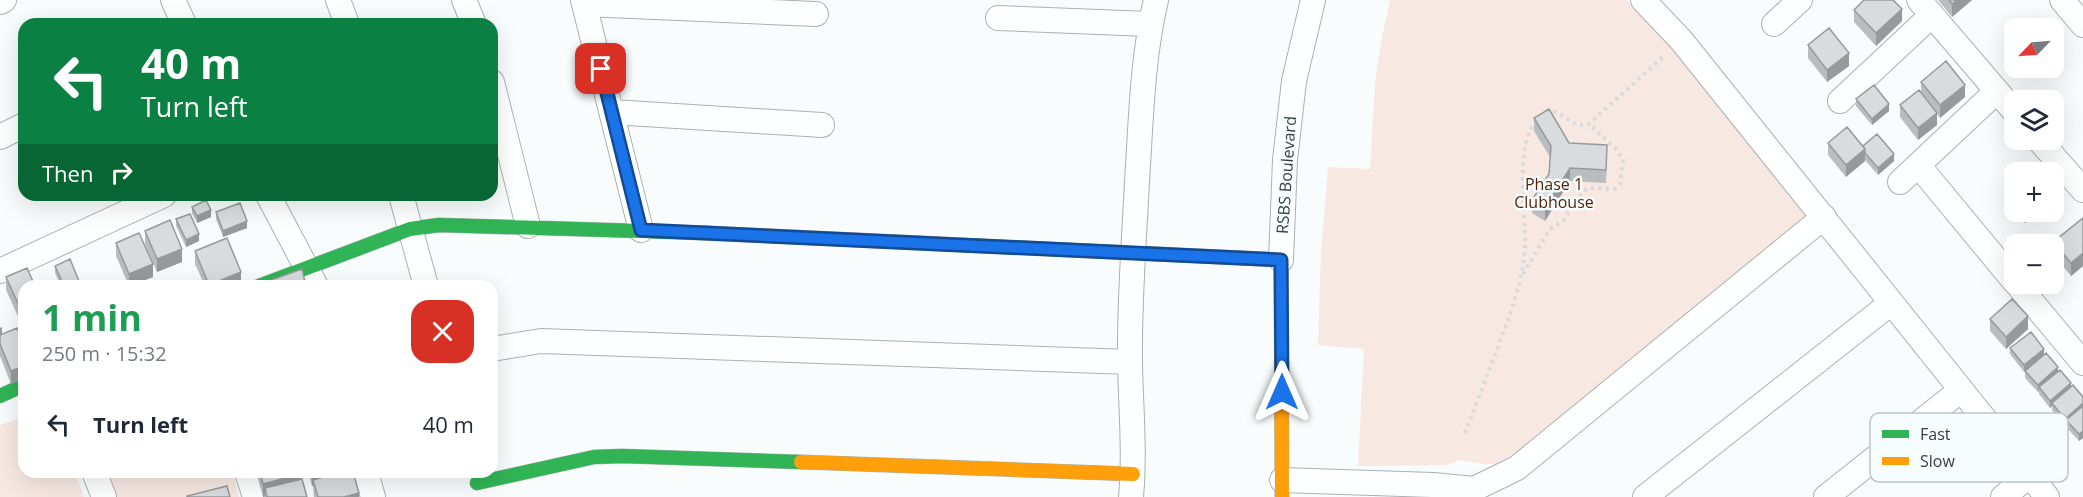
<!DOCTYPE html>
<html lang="en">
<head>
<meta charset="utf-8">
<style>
  :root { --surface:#fff; --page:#f6f6f7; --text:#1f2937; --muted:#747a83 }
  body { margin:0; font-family:"Open Sans",sans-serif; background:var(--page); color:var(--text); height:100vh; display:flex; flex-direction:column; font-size:22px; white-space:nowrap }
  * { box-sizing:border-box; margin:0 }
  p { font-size:20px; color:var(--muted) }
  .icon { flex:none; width:33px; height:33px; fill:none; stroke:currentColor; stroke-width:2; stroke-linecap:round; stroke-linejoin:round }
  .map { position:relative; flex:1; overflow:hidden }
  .details { position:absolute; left:18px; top:280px; width:480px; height:198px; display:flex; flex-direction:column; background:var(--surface); border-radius:18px; box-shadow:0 6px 24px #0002 }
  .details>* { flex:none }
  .top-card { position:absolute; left:18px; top:18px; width:480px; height:183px; border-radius:18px; box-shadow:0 6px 24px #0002; background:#0b8043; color:#fff; overflow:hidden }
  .needle { width:39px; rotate:245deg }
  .controls { position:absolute; left:2004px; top:18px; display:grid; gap:12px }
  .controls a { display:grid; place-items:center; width:60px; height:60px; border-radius:12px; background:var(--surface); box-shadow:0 6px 24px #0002; font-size:30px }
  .pin { position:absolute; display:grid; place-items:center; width:51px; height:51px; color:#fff; margin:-26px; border-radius:12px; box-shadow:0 3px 9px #0006 }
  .me { position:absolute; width:66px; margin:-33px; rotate:0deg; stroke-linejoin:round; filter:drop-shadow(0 0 4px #0008) }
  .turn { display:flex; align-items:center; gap:21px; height:126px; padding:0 24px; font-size:27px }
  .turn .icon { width:78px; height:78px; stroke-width:2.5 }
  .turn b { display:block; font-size:42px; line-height:51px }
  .then { display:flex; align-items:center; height:57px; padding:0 24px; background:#0003; gap:12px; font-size:22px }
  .round { display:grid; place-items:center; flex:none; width:63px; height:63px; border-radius:18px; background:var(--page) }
  .summary { display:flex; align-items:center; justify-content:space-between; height:102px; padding:0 24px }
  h1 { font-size:36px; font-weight:700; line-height:45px; color:#1e9e55 }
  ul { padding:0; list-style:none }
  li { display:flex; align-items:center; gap:18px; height:84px; padding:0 24px }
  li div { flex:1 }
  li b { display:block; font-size:22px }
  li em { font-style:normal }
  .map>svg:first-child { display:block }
  .green { fill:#f7e8e2 }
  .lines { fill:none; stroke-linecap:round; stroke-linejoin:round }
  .street-casing { stroke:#abb0b1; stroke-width:26 }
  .fast-casing { stroke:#abb0b1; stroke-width:15 }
  .slow-casing { stroke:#abb0b1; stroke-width:15 }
  .path { stroke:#d8d9da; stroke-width:4; stroke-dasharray:3 4.5; stroke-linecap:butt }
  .street { stroke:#feffff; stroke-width:24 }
  .fast { stroke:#30b455; stroke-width:14 }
  .slow { stroke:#ff9f0a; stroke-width:14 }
  .wall { fill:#babdbf }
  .shaded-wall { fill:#979a9b }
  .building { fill:#d8dcde; stroke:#979a9b; stroke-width:1.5 }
  .route-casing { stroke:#114b97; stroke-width:15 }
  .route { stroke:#1a73e8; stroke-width:10 }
  .labels { text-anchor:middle; stroke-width:5; stroke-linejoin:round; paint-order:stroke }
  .street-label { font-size:16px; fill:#373e40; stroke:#f6fdff }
  .park-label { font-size:16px; fill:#5a2202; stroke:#f6fdff }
  .key { fill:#f6fdff; stroke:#bdc4c6; stroke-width:1.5 }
  .key-label { font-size:16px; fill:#373e40 }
</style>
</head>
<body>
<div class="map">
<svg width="2083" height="497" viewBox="0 0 2083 497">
  <rect width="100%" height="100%" fill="#f8fcfd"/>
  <path class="green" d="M1390,0h237l24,23 160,193 -278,227 -37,21h-11l-26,-4 -13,5 -88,1 6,-117 -46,-4 3,-92 7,-86 42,2 5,-87 7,-45z
    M24,417v55l51,1 9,24h-84v-72z
    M107,473h126l6,24h-124z"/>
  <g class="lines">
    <defs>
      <path id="street" d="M173,0l11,24
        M338,0l9,24
        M464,0l10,24
        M583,0l58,230
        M1643,0l38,40 366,457
        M1919,0l95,111
        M2062,0l21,25
        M0,2l4,-2
        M585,4l231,10
        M998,18l152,6
        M1774,24l26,-24
        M492,82l36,144
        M1840,101l92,-86
        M612,112l210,13
        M0,137l24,-12
        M2039,140l44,50
        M1918,165l96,116
        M1900,182l97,-91
        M268,195l48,91
        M401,195l25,91
        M1281,260l4,-100 9,-79 19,-81
        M0,271l164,-76
        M2017,284l66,79
        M492,349l49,-8 589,21
        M94,472l10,25
        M247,472l8,25
        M366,472l7,25
        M1282,480l151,5 41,4 43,-21 307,-251
        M1131,497c4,-44 0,-88 -1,-133 -1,-60 4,-122 7,-182 4,-61 5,-123 19,-182
        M1645,497l246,-194
        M1826,497l135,-107
        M2003,497l27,-22"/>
      <path id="fast" d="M963,245l279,13
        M259,286l151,-57 29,-4 267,8
        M0,396l24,-11
        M477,483l117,-26 28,-1 179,6"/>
      <path id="slow" d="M706,233l257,12
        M1242,258l39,2 1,237
        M801,462l332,12"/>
    </defs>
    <use href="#street" class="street-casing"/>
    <use href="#fast" class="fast-casing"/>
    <use href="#slow" class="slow-casing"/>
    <path class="path" d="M1546,114l9,-2c13,5 18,16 34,12l76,-69
      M1523,274l27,-45 13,-8 20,-30 6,-3 26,1 5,-5 3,-24 -6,-10 -28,-26
      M1465,433c11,-28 22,-57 33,-86 12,-33 25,-65 27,-101 1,-33 -11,-102 12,-126"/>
    <use href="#street" class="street"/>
    <use href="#fast" class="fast"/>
    <use href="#slow" class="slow"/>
  </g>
  <path class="wall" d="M1938,0h34l-20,17z
    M1854,10l48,11 -26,25 -22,-24z
    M1808,45l41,21 -22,16 -19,-24z
    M1921,82l44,15 -25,21 -3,-4v11l-19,15 -18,-23v-12l21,-13z
    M1856,99l33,12 -17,14 -16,-19z
    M1534,118l35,25 38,15 -1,25 -36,-2 -25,40 -13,-8v-13l17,-26 1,-17 -16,-26z
    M1828,143l35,3 31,15 -16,14 -13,-15v1l-19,16 -18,-22z
    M2014,189v23h23l-12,11 -16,-16v-13z
    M192,207l19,10 -14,6 -5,-10z
    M216,212l31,16 -24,9 -7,-18z
    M2083,218v48l-12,10 -17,-21 -1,-13z
    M176,219l23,22 -13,6 -10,-21z
    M145,231l37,31 -25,10 -12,-28z
    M116,243l37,34 -24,9 -13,-30z
    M195,251l46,33 -6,2h-30l-10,-22z
    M55,266l26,20h-20l-6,-13z
    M6,277l18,9v36l-3,1 -15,-33z
    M1990,319l38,10 -22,20 -16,-18z
    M0,335l24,9v34l-13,6 -11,-28z
    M2010,348l34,7 27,32 12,10v44v-3l-4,3 -13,-14v-3l-1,1 -13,-15v-4l-2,2 -11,-14v-3l-1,1 -13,-14v-7l5,-4 -6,5 -14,-18z
    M256,472h45v7l6,18h-44z
    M308,472h45l6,25h-45l-1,-11h-1z"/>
  <path class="shaded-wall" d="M1957,0h15l-20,17v-13z
    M1902,9v12l-26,25v-13z
    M1849,53v13l-22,16v-12z
    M1965,85v12l-25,21v-13z
    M1889,104v7l-17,14v-6z
    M1937,113v12l-19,15v-12z
    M1865,149v12l-19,16v-12z
    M1894,154v7l-16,14v-7z
    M1570,168v13l-25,40v-13z
    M211,210v7l-14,6v-7z
    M2025,212h12l-12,11z
    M247,221v7l-24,9v-6z
    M199,234v7l-13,6v-7z
    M182,249v13l-25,10v-13z
    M2083,253v13l-12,10v-13z
    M153,264v13l-24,9v-12z
    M241,272v12l-6,2h-26v-1z
    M24,309v13l-3,1v-13z
    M2028,316v13l-22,20v-12z
    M2,327v7l-2,1v-7z
    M2044,349v7l-20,16v-7z
    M24,366v12l-13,6v-13z
    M2058,367v7l-19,13v4l-1,1v-7z
    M2071,383v7l-19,13v3l-2,2v-7z
    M2083,403v7l-17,10v4l-1,1v-6z
    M2083,431v7l-4,3v-7z
    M317,472h27l-31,8v6h-1v-12z
    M301,474v13l-36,1v8l-2,1v-13z
    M359,493v4h-15z"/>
  <path class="building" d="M1864,0h29l9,9 -26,24 -22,-23z
    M1949,0h8l-5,4z
    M1829,28l20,25 -22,17 -19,-25z
    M1946,61l19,24 -25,20 -19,-23z
    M1874,85l15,19 -17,15 -16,-20z
    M1919,90l18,23 -19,15 -18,-23z
    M1549,109l20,34 38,2 -1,25 -36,-2 -25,40 -13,-8 17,-26 2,-28 -17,-28z
    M1847,127l18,22 -19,16 -18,-22z
    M1877,134l17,20 -16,14 -13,-15v-4l-2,-3z
    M2036,168l4,4h-9z
    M2014,189v10l-5,-5z
    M206,200l5,10 -14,6 -5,-9z
    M240,203l7,18 -24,10 -7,-19z
    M190,214l9,20 -13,6 -10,-21z
    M2083,218v35l-12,10 -18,-21z
    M170,220l12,29 -25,10 -12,-28z
    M139,233l14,31 -24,10 -13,-31z
    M227,238l14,34 -32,13 -14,-34z
    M70,259l11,27h-17l-9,-20z
    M27,268l8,18h-11v23l-3,1 -15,-33z
    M302,269l4,17h-42l-1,-3z
    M2012,299l16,17 -22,21 -16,-18z
    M17,328l7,16v22l-13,5 -11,-27v-9z
    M2031,332l13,17 -20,16 -14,-17z
    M2046,353l12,14 -20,18 -13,-14z
    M2060,370l11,13 -21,18 -11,-14z
    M2073,385l10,12v6l-18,16 -13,-16z
    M2083,406v25l-4,3 -13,-14z
    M260,472h41v2l-38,10z
    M340,472h13l6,21 -15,4h-26l-5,-17z
    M302,479l5,18h-40l-2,-9z
    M227,486l3,11h-43v-1z"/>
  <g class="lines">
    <defs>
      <path id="route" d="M601,69l40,161 640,30 1,132"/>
    </defs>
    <use href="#route" class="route-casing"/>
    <use href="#route" class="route"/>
  </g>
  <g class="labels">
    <g class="street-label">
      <text transform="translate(1286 175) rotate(-86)" y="6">RSBS Boulevard</text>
    </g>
    <g class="park-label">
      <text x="1554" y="190">Phase 1<tspan x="1554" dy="18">Clubhouse</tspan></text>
    </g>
  </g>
  <rect x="1870" y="413" width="198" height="69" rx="9" class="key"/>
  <rect x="1882" y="430" width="27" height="8" fill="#30b455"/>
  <rect x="1882" y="457" width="27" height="8" fill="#ff9f0a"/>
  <g class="key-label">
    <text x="1920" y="440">Fast</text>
    <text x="1920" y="467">Slow</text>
  </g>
</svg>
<div class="controls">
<a><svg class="needle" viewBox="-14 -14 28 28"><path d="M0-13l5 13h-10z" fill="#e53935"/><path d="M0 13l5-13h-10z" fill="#747a83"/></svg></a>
<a><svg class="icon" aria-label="layers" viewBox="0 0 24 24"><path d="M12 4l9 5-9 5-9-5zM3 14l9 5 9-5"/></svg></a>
<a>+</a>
<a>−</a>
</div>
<div class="pin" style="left:601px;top:69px;background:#d93025"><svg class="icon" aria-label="arrive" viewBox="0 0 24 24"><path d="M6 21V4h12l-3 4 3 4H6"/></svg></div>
<svg class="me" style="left:1282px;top:392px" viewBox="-20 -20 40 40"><path d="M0-17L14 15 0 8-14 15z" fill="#1a73e8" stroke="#fff" stroke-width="4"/></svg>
<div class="top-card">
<div class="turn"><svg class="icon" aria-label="left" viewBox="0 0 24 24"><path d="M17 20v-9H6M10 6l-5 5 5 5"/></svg><div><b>40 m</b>Turn left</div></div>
<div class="then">Then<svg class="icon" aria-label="right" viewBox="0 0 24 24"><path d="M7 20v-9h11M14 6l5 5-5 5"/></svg></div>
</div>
<section class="details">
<div class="summary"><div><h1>1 min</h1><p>250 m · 15:32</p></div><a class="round" style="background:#d93025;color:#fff"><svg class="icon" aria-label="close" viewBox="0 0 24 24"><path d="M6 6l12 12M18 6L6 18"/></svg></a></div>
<ul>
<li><svg class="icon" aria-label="left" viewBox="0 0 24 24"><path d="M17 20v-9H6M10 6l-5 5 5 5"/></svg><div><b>Turn left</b></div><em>40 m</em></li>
</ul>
</section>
</div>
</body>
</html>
